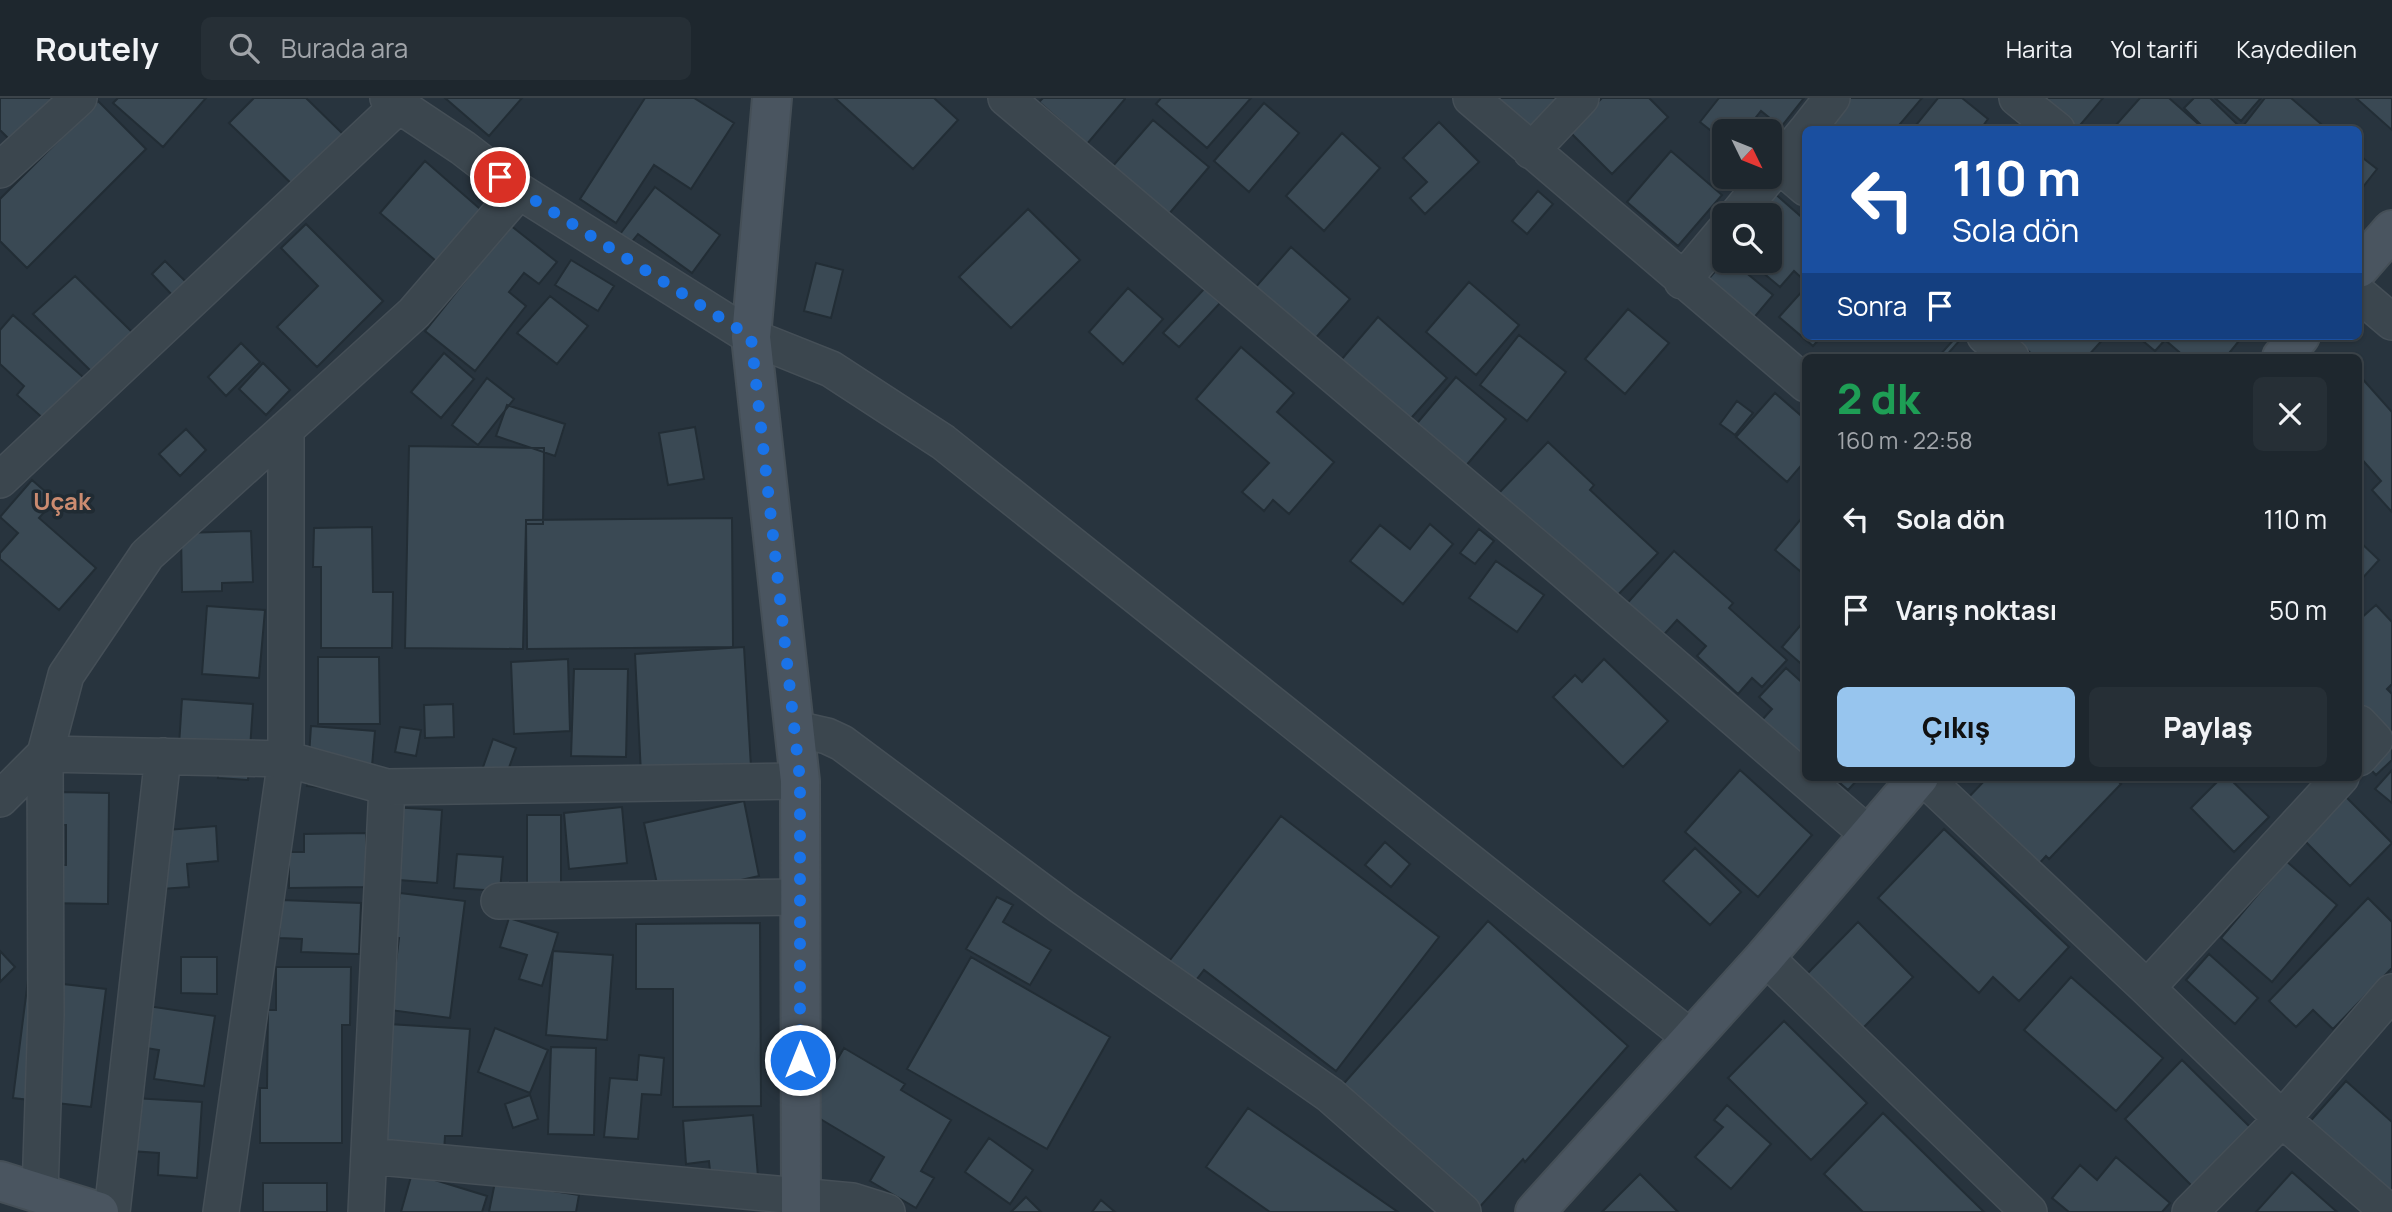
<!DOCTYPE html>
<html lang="tr">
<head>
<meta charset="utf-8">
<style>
  :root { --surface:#1e272e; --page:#262f36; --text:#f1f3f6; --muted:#a1a5aa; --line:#3c444a; --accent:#97c5ee }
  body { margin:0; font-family:Manrope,sans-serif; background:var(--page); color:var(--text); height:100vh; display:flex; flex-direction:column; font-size:26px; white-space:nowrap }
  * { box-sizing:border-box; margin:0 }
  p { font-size:23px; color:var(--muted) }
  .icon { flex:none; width:38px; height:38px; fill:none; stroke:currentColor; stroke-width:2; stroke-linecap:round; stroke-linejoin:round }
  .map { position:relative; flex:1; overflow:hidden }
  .side { position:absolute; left:1802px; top:256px; width:560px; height:427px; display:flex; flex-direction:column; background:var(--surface); border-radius:10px; box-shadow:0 2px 5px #0004,0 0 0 2px var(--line) }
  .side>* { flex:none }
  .hud { position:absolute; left:1802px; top:28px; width:560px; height:214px; border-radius:10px; box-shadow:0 2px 5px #0004,0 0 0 2px var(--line); background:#1a4fa0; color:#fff; overflow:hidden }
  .needle { width:46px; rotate:133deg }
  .fabs { position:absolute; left:1712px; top:21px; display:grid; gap:14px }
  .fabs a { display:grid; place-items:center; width:70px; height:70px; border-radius:10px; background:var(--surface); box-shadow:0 2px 5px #0004,0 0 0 2px var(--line); font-size:35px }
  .pin { position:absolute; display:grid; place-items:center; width:60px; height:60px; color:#fff; margin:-30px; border:4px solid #fff; border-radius:50%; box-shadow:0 2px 7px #0007 }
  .me { position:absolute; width:77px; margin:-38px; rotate:0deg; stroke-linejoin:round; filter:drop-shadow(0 0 5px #0008) }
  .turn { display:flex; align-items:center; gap:24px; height:147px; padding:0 35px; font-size:32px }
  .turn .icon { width:91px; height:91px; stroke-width:2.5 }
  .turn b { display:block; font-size:49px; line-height:60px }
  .then { display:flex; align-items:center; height:66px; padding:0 35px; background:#0003; gap:14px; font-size:26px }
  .round { display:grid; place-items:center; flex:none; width:74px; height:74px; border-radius:10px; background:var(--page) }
  .head { display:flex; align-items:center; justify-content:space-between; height:119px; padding:0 35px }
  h1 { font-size:42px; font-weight:800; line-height:52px; color:#1e9e55 }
  .button { display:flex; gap:14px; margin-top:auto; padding:14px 35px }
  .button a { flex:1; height:80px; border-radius:10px; background:var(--accent); color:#111; font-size:28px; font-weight:800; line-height:80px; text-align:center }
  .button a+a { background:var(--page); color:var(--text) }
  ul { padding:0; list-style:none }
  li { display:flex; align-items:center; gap:21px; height:91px; padding:0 35px }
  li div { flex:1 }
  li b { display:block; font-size:26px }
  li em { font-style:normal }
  header { display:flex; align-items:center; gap:42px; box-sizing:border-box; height:98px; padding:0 35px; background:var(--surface); border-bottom:2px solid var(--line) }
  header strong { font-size:33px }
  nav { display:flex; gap:38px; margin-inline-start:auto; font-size:24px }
  .search { width:490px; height:63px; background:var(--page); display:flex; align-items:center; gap:18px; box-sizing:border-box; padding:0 24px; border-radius:10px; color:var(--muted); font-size:26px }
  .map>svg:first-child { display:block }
  .building { fill:#3a4954; stroke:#222d35; stroke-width:2 }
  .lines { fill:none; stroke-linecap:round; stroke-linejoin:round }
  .street-casing { stroke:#454f57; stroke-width:38 }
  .secondary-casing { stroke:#454f57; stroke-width:42 }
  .street { stroke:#3b464e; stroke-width:35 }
  .secondary { stroke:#4a5560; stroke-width:38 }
  .route { stroke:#1a73e8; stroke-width:12; stroke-dasharray:0 21.6 }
  .labels { text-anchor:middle; stroke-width:7; stroke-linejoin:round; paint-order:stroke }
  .district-label { font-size:24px; font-weight:bold; fill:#cb8b70; stroke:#202b33 }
</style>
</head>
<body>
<header>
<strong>Routely</strong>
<div class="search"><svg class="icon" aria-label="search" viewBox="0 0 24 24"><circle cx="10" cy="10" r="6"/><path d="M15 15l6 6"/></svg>Burada ara</div>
<nav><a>Harita</a><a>Yol tarifi</a><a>Kaydedilen</a></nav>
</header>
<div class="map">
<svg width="2392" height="1114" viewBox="0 0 2392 1114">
  <rect width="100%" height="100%" fill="#28343e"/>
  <path class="building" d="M0,0h63l-48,47 -15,-15z
    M118,0h88l-43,49 -50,-44z
    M254,0h52l41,40 -50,51 -68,-66z
    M445,0h77l-33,38z
    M645,0h49l40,25 -43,66 -37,-24 -38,58 -36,-24z
    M835,0h99l24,22 -45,49z
    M1043,0h82v1l-38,45 -48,-42z
    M1161,0h90l-44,50 -51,-44z
    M1497,0h66l-32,33z
    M1602,0h47l19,19 -56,57 -43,-43z
    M1719,0h85l-23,29 -20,-16 -16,20h-21v10l-24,-19z
    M1848,0h74l-27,32h-74z
    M1938,0h24l26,21 -8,11h-68z
    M2038,0h65l-27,32z
    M2140,0h29l36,32h-84l-5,-5z
    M2194,0h16l30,29 -3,3h-31l-22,-22z
    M2215,0h46l-20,23z
    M2265,0h26l37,32h-88z
    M2356,0h36v32z
    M98,3l48,48 -119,119 -27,-27v-42z
    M1264,5l35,30 -50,59 -35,-31z
    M1153,22l56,47 -41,48 -56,-48z
    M1439,24l40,40 -54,52 -15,-16 17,-16 -24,-24z
    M1342,35l38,35 -56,63 -38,-35z
    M1671,53l51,44 -44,51 -51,-44z
    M2359,57l18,14 -18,23z
    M425,63l62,54 -44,52 -63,-54z
    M655,89l65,48 -28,38 -54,-39 -12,15 -11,-8z
    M1538,93l15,13 -26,30 -15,-13z
    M1773,94l33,29v61l-12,-11 -14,16 -31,-26h20v-46h-16z
    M1028,111l52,51 -69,68 -52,-51z
    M306,126l77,77 -66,66 -40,-40 41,-41 -37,-38z
    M510,127l47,37 -18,22 -15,-11 -15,19 17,14 -51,65 -50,-40z
    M1291,149l59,52 -44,50 -59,-52z
    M571,162l43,26 -16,25 -43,-26z
    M165,163l27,27 -14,13 -26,-27z
    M1724,163h8l41,34 -21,25 -46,-38z
    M816,165l27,7 -12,48 -27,-7z
    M75,178l59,58 -40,40 -61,-60z
    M1469,184l50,43 -43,50 -50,-43z
    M1128,190l35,31 -40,45 -34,-32z
    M1205,190l15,15 -41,44 -16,-14z
    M1805,190l1,48h16l-9,10 -34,-29z
    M550,198l38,30 -31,38 -40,-31z
    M1628,211l41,34 -44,51 -40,-35z
    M13,217l71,63 -39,42 -28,-25 7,-9 -24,-22v-34z
    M1378,219l69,61 -43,48 -68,-60z
    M1519,237l47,37 -39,49 -47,-36z
    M1957,238l4,3 -16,18h-7z
    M2012,238h94l-19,21h-52z
    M2137,238h106l-17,21h-41l-20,-17 -10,11z
    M241,245l19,19 -34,34 -18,-19z
    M1241,249l53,46 -17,19 57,50 -45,52 -16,-14 -9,11 -22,-19 27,-29 -73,-64z
    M444,255l30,26 -33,39 -30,-26z
    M263,265l27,27 -24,25 -27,-26z
    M2359,277l33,37v100l-20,-22 9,-9 -22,-25z
    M1456,279l50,42 -54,63 -49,-42z
    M487,280l27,21 -36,46 -26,-20z
    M1775,295l31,27v40l-19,22 -51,-45z
    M1737,303l16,12 -18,22 -15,-11z
    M507,307l58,19 -10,32 -59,-20z
    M695,329l9,52 -36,6 -9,-52z
    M186,331l20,21 -26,26 -21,-22z
    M1548,344l46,43 -4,5 68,63 -46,48 -114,-107z
    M409,348l135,2 -1,76h-17l-3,125 -118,-1z
    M32,382l23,20 -16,18 57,50 -37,42 -59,-51v-6l18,-20 -18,-16z
    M1806,415v63l-31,-26z
    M732,420l1,129 -206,2 -1,-129z
    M1430,426l23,20 -50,60 -53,-43 30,-36 30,24z
    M372,429l1,65h20l-1,56h-71v-81h-8l1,-39z
    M1479,431l15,12 -19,23 -15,-11z
    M251,433l2,51 -31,1v8l-40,1 -1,-59z
    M2359,443l20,19 -20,22z
    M1674,453l59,52 -4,5 58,52 -25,27 -10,-9 -14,16 -41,-38 9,-10 -29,-26 -18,20 -36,-32z
    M1496,463l48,34 -27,37 -48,-34z
    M2376,507l16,17v62l-5,5 5,5v66l-16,15 -17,-18v-137z
    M207,508l58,4 -6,68 -57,-4z
    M1806,521v49l-24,-21z
    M744,549l7,120 -110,7 -6,-120z
    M318,559h61l1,67h-62z
    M568,561l2,72 -56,3 -3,-72z
    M1604,561l64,62 -45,46 -70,-70 22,-22 7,7z
    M1786,570l20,18v91l-54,-46 20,-22 -13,-12z
    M574,571h54l-2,88 -55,-1z
    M182,601l71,5 -5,76 -30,-2 1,-15 -41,-2z
    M453,606l1,33 -29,1 -1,-33z
    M311,628l64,5 -5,59 -63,-4z
    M400,629l21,3 -5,26 -21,-4z
    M493,641l23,9 -11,31 -23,-9z
    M1740,672l72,65 -54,62 -73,-65z
    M2392,672v33l-17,-14z
    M1833,679h27l-12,13z
    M1988,679h126l7,7 -72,75 -3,-3 -11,12 -70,-67z
    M2222,679h6l41,40 -35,35 -43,-44z
    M2340,693l52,52 -42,43 -52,-52z
    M61,694l48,1 -1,111 -65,-1 1,-38h22v-40h-5z
    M744,703l15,75 -99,22 -16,-75z
    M391,709l51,3 -5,73 -51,-4z
    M622,709l5,56 -58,6 -5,-56z
    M527,717h34v69h-34z
    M1281,718l158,121 -103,134 -132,-101 -11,14 -26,-20z
    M216,728l2,35 -31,3 2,23 -43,3 -4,-58z
    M1944,731l125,118 -50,54 -26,-24 -14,16 -101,-95z
    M366,735l1,54 -78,1v-36h15v-18z
    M1385,744l25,22 -19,23 -26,-22z
    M1695,750l46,44 -31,33 -47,-44z
    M457,756l46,3 -3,34 -46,-3z
    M2286,763l51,44 -65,77 -51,-44z
    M400,795l65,8 -15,117 -60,-8 9,-72 -5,-1z
    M997,799l16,8 -10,17 48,28 -21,35 -64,-36z
    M2368,800l24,24v46l-59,61 -20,-19 -17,17 -27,-26z
    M281,802l80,3 -2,51 -58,-2 1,-13 -23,-1z
    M509,820l49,15 -16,53 -23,-7 8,-24 -27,-8z
    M1488,823l140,125 -103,116 -2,-3 -47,52 -137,-122z
    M1858,824l55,55 -51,52 -55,-55z
    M760,825l1,183 -88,1v-118h-37v-65z
    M0,853l15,16 -15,15z
    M553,853l60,4 -6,85 -61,-5z
    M2209,856l49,44 -23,26 -49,-44z
    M181,859h36v37l-36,-1z
    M971,859l139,80 -63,112 -140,-80z
    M276,869h75l-1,58h-8v118h-82v-55h7l1,-78h8z
    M2071,879l92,81 -47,53 -92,-81z
    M28,882l78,9 -15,118 -78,-9z
    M141,907l74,11 -11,70 -50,-7 5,-29 -25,-4z
    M1784,923l83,82 -56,57 -83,-82z
    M388,926l82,5 -8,107h-17l-1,16 -64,-5z
    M495,930l53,22 -18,43 -52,-21z
    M551,949l45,1 -2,87 -46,-1z
    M844,950l61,36 -4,6 50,30 -30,51 13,7 -18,30 -46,-27 14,-24 -77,-46z
    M639,957l25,3 -3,37 -19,-1 -4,45 -34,-2 6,-59 27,2z
    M2182,962l69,68 -58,59 -68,-68z
    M2346,983l46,41v80l-86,-76z
    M530,997l8,24 -25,9 -8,-24z
    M133,1000l69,4 -5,76 -39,-3 1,-22 -29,-2z
    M1727,1007l44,39 -40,45 -36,-32 28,-30 -9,-7z
    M1248,1010l150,104h-128l-64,-45z
    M1883,1015l101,99h-121l-39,-38z
    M753,1017l5,62 -47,4 -2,-20 -23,3 -3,-43z
    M989,1040l44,32 -23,34 -45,-32z
    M2116,1059l54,46 -8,9h-93l-17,-14 28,-33 17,15z
    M2292,1074l45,40h-81z
    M412,1075l75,23 -5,16h-81z
    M1640,1076l38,38h-76z
    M495,1084l84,13 -3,17h-87z
    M263,1085h64v29h-64z
    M1026,1099l15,15h-30z
    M1101,1102l14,12h-23z"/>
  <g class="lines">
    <defs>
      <path id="street" d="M388,0l75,50 56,43 232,146 80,32 112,73 748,596
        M1006,0l556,471 307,266
        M1471,0l335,286
        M2017,0l40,32
        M1807,32l25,-32
        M1531,53l50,-53
        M1779,67l27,23
        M0,72l79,-72
        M1737,117l69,-84
        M1682,183l42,-50
        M2359,196l33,28
        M1985,238l26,21
        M0,382l398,-374
        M2359,625l16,17 -16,18
        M796,631l31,7 15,7 220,164 268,188 133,117
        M1923,679l224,211 135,131 107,93
        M0,701l45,-45 241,5 101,28 413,-6
        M499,803l301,-4
        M1765,859l264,255
        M2147,890l194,-211
        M369,1058l483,45 35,11
        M40,1094l6,-177 -1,-261 21,-79 81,-120 267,-242 105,-122
        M112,1114l51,-456
        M221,1114l65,-453v-330
        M366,1114l21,-425
        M2190,1114l92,-93 110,-127"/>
      <path id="secondary" d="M772,0l-21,239 49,444 1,431
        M2359,170l33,-38
        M2282,259l18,-21
        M0,1083l99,31
        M1535,1114l230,-255 154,-180"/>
    </defs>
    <use href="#street" class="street-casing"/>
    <use href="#secondary" class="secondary-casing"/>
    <use href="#street" class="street"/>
    <use href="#secondary" class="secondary"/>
  </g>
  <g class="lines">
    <path class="route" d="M500,79l20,14 231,146 49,443v280"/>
  </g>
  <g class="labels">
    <g class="district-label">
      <text x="62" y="412">Uçak</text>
    </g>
  </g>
</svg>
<div class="fabs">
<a><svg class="needle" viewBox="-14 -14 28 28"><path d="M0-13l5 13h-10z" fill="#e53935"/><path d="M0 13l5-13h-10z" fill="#a1a5aa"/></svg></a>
<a><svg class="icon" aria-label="search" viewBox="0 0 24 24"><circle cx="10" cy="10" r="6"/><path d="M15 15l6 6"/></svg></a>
</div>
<div class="pin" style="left:500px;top:79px;background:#d93025"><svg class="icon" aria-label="arrive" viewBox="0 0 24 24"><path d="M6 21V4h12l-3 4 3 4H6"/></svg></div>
<svg class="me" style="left:800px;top:962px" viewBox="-20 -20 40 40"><circle r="17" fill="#1a73e8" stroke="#fff" stroke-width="3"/><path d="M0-11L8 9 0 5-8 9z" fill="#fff"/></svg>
<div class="hud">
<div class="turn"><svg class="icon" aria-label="left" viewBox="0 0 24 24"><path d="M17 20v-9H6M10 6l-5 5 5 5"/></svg><div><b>110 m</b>Sola dön</div></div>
<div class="then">Sonra<svg class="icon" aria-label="arrive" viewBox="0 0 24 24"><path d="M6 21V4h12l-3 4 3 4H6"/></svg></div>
</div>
<section class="side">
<div class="head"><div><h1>2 dk</h1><p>160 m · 22:58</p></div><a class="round"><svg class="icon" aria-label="close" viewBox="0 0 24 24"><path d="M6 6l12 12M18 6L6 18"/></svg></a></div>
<ul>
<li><svg class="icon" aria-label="left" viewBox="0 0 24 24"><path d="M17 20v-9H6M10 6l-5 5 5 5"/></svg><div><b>Sola dön</b></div><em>110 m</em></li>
<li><svg class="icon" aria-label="arrive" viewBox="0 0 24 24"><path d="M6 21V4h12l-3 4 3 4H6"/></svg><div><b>Varış noktası</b></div><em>50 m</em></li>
</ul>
<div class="button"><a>Çıkış</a><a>Paylaş</a></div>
</section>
</div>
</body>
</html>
